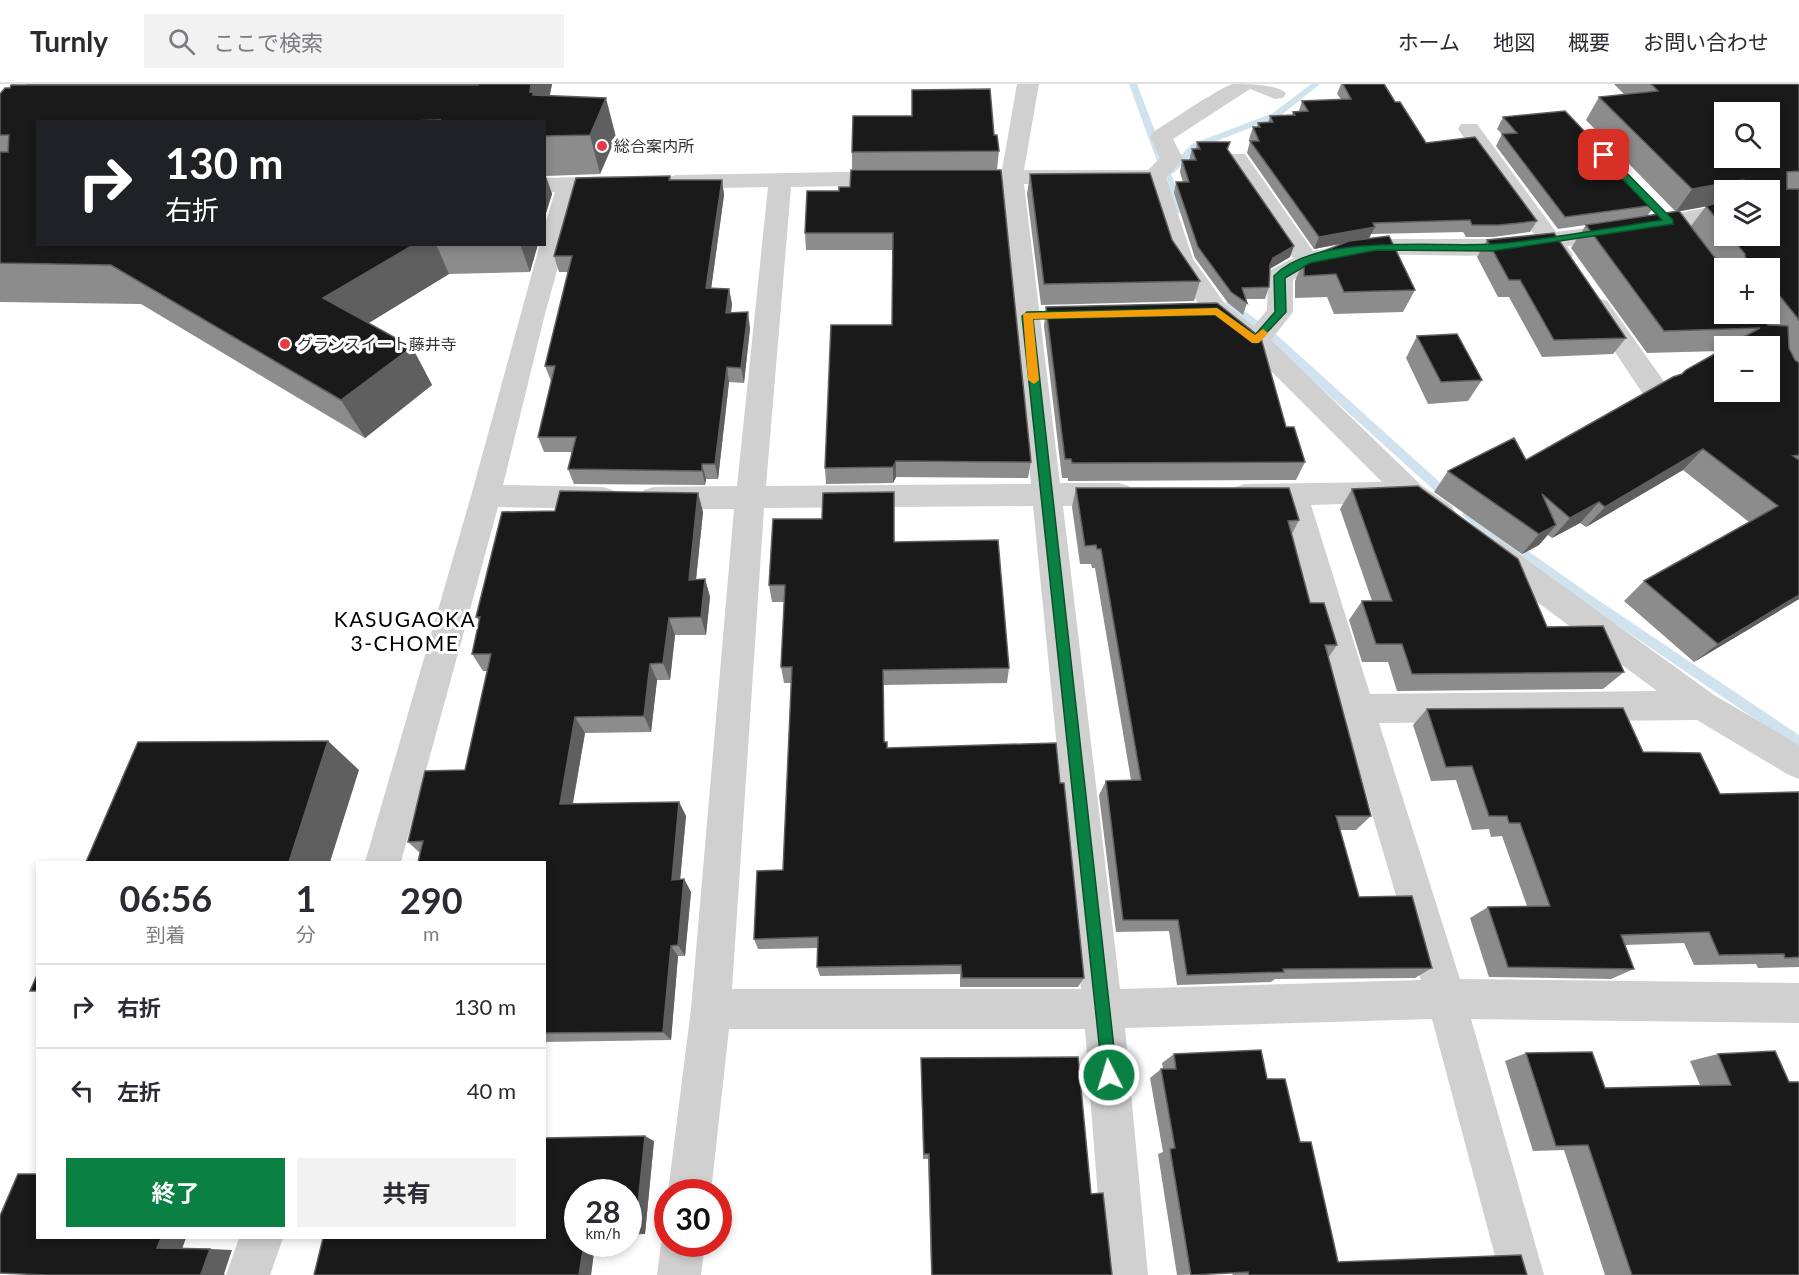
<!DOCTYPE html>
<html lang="ja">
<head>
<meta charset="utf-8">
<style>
  :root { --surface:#fff; --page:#f2f2f3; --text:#2b2b33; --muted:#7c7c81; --line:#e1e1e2; --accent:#0b8043 }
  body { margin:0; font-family:Lato,"Noto Sans JP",sans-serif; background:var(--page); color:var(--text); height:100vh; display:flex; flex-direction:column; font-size:22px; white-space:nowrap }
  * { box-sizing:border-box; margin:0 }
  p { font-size:20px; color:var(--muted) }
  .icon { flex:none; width:33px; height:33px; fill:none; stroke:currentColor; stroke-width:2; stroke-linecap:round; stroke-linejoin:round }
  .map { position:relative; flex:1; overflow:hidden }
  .sheet { position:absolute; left:36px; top:777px; width:510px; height:378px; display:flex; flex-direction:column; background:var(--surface); border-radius:0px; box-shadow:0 3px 9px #0003 }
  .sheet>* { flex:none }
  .hud { position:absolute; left:36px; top:36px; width:510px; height:126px; border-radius:0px; box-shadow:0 3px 9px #0003; background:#202124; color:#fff; overflow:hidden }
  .tools { position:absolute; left:1714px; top:18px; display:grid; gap:12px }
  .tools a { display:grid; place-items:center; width:66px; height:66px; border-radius:0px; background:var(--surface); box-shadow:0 3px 9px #0003; font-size:30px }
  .speed { position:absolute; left:564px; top:1095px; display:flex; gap:12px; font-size:30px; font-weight:700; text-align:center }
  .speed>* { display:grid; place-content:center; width:78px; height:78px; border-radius:50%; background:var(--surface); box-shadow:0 3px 9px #0003; line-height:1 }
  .speed small { font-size:15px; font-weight:400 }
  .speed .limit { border:9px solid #d22; background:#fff; color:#111 }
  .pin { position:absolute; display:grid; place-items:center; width:51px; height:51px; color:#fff; margin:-26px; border-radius:12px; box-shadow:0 3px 9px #0006 }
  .me { position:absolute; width:66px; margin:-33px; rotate:355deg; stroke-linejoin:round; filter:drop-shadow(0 0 4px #0008) }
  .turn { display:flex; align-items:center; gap:21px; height:126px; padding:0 30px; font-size:27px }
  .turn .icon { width:78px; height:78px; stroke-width:2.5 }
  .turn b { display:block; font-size:42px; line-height:51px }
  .eta { display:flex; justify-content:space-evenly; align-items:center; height:102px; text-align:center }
  .eta b { font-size:36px; font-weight:700; line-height:42px }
  .action { display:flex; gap:12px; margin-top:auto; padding:12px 30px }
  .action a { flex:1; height:69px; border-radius:0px; background:var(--accent); color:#fff; font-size:24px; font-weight:700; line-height:69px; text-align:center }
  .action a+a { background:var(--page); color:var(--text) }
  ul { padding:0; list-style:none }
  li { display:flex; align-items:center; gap:18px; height:84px; padding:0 30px; border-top:2px solid var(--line) }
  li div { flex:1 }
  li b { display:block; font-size:22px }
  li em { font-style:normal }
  header { display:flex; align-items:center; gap:36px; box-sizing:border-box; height:84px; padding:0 30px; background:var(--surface); border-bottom:2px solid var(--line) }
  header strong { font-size:28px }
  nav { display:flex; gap:33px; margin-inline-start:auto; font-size:21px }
  .search { width:420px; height:54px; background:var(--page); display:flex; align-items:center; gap:15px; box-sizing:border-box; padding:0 21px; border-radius:0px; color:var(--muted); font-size:22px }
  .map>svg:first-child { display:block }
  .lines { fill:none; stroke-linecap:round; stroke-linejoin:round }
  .stream { fill:#cfe2ee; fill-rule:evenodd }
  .minor { fill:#d0d0d0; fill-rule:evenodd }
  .wall { fill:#8c8c8c; fill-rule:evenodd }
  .shaded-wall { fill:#5f5f5f }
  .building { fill:#1a1a1a; stroke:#5f5f5f; stroke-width:1.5; fill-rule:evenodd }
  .route { fill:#0b8043; stroke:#07532c; stroke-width:1.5 }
  .slow { fill:#f59e0b }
  .poi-dot { fill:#e63946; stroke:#fff; stroke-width:2 }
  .labels { text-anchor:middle; stroke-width:6; stroke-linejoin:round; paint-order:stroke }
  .far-poi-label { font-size:16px; fill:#333; stroke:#fff; text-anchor:start }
  .neighbourhood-label { font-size:21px; letter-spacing:1.5px; fill:#000; stroke:#fff }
</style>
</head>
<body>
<header>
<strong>Turnly</strong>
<div class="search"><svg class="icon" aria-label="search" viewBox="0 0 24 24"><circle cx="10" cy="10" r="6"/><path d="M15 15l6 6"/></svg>ここで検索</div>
<nav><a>ホーム</a><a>地図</a><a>概要</a><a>お問い合わせ</a></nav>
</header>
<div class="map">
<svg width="1799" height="1191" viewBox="0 0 1799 1191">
  <rect width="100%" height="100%" fill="#fff"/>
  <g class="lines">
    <path class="stream" d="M1129,0h8l32,84 23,-24 81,-31 38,-29h9l-41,33 -81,31 -24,25 -3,1 14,37 -5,3 -5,-3z
      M1230,216l48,36 177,160 2,3 -2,3h-8l-177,-160 -44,-37 -1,-2z
      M1468,425l124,87 207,139v14l-314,-214 -21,-18 -2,-3z"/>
    <path class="minor" d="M1017,0h22l-15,86h124l12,-12 -10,-21 3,-5c15,-9 67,-45 80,-48 14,0 44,0 53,9l-3,5 -8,1 -25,-10 -77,50 10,20 -17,19 27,81 33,46 28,21 13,-16 1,-34 3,-6 22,-12 -67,-99 3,-5h16l68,97 64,-12h116l41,-5 -76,-105 3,-5h16l79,108 76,-10 93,-18v14l-93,20 -65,8 6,9 -3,6c-14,3 -18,-1 -26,-13 -17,3 -34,6 -51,7 -67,4 -140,-12 -200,25v32l-22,28 150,145 31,21 4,8 -4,8 -11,3 -11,-3 -28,-20 -91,3 59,189 287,-3 -178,-132 -4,-9 4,-9 11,-3 11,3 213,154 85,50v34l-12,-5 -90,-54 -318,3 81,256 339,4v40l-328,-4 73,256h-44l-68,-256 -307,9 23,247h-44l-19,-246h-356l-18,163h-43l23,-183 43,-500h-80l-10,-3 -5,-8 5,-8 10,-3 83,-1 31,-299 -92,2 -8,-2 -4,-5 4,-5 8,-2 219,-4 8,2 4,5 -4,5 -8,2 -104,2 -25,299 265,-2 -30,-300 -54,-2 -4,-5 4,-5 55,-2zM1024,100h121l24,76 39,57 39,30 135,135 -137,2 -10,3 -5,8 5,8 10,3h36l140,474 -301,9 -57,-483 56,-1 10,-3 5,-8 -5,-8 -10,-3h-59zM1033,422l48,483h-349l32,-481z
      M619,92l8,2 4,5 -4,5 -48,3 -34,123 -42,171 100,2 10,3 5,8 -5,8 -10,3 -105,-2 -97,355h-36l106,-366 69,-252h4v-16l11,-36h-11v-14z
      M1598,214l9,3 56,79 4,7 -4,7 -10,3 -10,-3 -58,-87 4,-6z
      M667,1144l1,16h37l-4,31h-44l4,-31z
      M239,1154h44l-13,37h-44z"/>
  </g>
  <path class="wall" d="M27,0h525l-2,11 66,42 -16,37 -54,2 6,18 -8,25v-97h-506v122h500l-8,28 -81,2 -81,49 44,24 20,38 -67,53 -224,-134 -141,-2v-208l27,-9z
    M1341,0h43l11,18 31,41 111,78 -7,11 -37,5h-27l-3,-5 -92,2 -2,4 46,52 -12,22 -69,2 -7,-17 -32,1v-17l9,-22 42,-16 -32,6 -67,-96 3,-12 -1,-2 4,-12h4l1,-4h10l2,-7 22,-1 1,-3 6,-1 3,-10 39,-2 -4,-5z
    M1614,0h185v515l-105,63 -70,-61 20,-20 105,-59 -66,-52 -97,57 -6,-4 -28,15 -4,-3 -9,10 -17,9 -88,-62 14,-21 78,-11 156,-85 38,-24 -73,2 -76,-105 15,-23 14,-2 -42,6 -62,-83 6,-12 -5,-5 6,-12 152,88 -7,10 27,-4 -89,-91 13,-23 25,-3zM1725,106h45v46h-45zM1706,122l-15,20 -12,-15zM1725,184h45v46h-45zM1725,262h45l-45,46z
    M994,51l5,16 -2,18h-145v-17z
    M1197,58h33l-2,8 62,107 -20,12 -1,18 -4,12h-20l2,4 -4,12 -15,-12 -33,-45 -21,-65 2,-11h7l-3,-10 2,-12h7l3,-11h4z
    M1001,86l30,292 -3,16 -132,-1 -3,6 -67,1 -1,-16 67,-143v-75h-86l-1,-17 34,-42 11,-4z
    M1030,90l142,66 28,41 -6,20 -153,4 -14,-111z
    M670,92l1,4h51l2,15 -13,94h18l3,15 -1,9 19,15 -6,55 -15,-1 -11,97h-12l-1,6 -131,-1 -6,-15 5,-17h-29l-6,-15 14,-56h-1l-6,-15 23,-94h-9l-5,-16z
    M1487,156l139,98 -13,16 -71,3 -33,-60h-11l-21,-40z
    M1046,223l240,120 19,35 -9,18 -228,1v-3h-6l-18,-152z
    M1417,252l65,44 -14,21 -40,3 -22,-46z
    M1076,404l223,32 -7,14 18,69 27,42 -9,13 43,158 -15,14h-16l19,67 73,71 -17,10 -140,1 -4,3 -94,3 -8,-54 -53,1 -17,-137 7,-14 25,-1 -36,-212h-3l-1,-4h-11l-8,-57z
    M1352,405l195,138 77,45 -21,17 -206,2 -9,-29h-26l-13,-42 13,-19h10l-32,-92z
    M698,409l5,19 -7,68 9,-1 5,18 -4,38h-31l-5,45h-13l-6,52 -66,1 -12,71 106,-2 7,14 -6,63h4l7,13 -6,64h-7l-7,84 -127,2v-180l-124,-9 -12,-11 57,-72 22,-99h-4l-11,-17 7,-33 -3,-4 79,-106z
    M894,458l115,126 -2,15 -124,2 1,57 3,6 173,35 24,195 -6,9h-118v-13l-140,2 -3,-9 1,-19 -60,1 -4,-10 29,-69 8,-187h-7l-3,-16 3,-65h-12l-3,-17z
    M1427,625l216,43 77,42 79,-2v175l-41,1 -2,-4 -62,1 -10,-22 -59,2 9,24 -23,10 -122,-2 -19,-59 18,-11 39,-1 -25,-70 -11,1 -2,-8 -17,1 -16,-50 -25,1 -18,-56z
    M1526,969l79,35 95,-3 -10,-24 28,-7 71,28 10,193h-194l-41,-125 -31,1 -28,-90z
    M1174,970l93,25 33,63 38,120 189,13h-294l-1,-2 -55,2 -19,-121 5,-2 -13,-74 11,-9h2l-1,-6z
    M921,974l170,136 21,81h-181l-3,-116h-5l-2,-93z
    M654,1057l-9,93 -17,1v-43l-50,52h17l-4,31 -268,-37z"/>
  <path class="shaded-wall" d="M531,0h21l-8,38 -14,-30z
    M606,14l10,39 -16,37 -10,-39z
    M544,87l8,23 -8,25z
    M722,96l2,15 -15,109 -3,-16z
    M1744,96l-9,10h-10v13l-49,9 16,-23z
    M1375,143l-6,11 -55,11 5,-12z
    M415,160h21l13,30 -103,63 -23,-39z
    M520,160h18l-8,28z
    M1294,162l-4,11 -21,12 -3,7 7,-18z
    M729,205l3,15 -3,24 -3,-15z
    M748,228l2,16 -6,55 -3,-15z
    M412,263l20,38 -67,53 -24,-38z
    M727,283l2,15 -11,97 -3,-15z
    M1703,365l-20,21 -97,57 19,-20z
    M896,377v16l-3,6v-16z
    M702,380l4,15 -1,6 -3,-14z
    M698,409l5,19 -9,86 -5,-18z
    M1599,418l-19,21 -28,15 18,-20z
    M1556,441l-17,20 -17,9 17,-20z
    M705,495l5,18 -4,38 -5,-18z
    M1799,511v4l-105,63 24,-18z
    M669,534l6,17 -5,45 -7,-17z
    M650,580l7,16 -6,52 -7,-16z
    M575,633l10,16 -15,85 -10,-14z
    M328,657l31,29 -29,92h-41z
    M679,718l7,14 -7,76 -7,-12z
    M684,795l7,13 -6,64 -7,-11z
    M671,862l7,10 -7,84 -8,-8z
    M645,1052l9,5 -9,93 -10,-1z
    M161,1154h25l-4,11 -25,-1z
    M584,1160h11l-4,31h-12z
    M210,1165l22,1 -8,24 1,1h-23l-1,-1z"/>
  <path class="building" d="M478,0h53l-1,8 3,-1v4l73,3 -16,37 -46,1v-14h-105l1,-2 -61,2h-341v122h377l-92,54 89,49 -71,53 -230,-135 -111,-2v-111h8l1,-17h-9v-41l5,-6h5l1,-3h467z
    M1343,0h41l11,18h5l26,41 49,-6 62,84 -38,4h-27l-2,-5 -97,3 2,4 -56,10 -69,-96h9l-6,-14h7l-2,-4 15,-1 -3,-6 25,-1 -2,-3 15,-1 -6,-10 49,-2z
    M1651,0h148v87l-12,1v17h12v131l-24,-30h-5v-22h-24l-1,-14 -15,-18h40v-46h-26v-10l-52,9 -93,-92 59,-6zM1725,28h45v46h-45z
    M990,5l4,46h3l2,16 -147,1 1,-36h59v-26z
    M1565,27l90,94 -90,12 -63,-83 15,-1 -14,-16z
    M1197,58h33l-3,7 67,97 -21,12 -3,7 -1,22 -27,1 5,15 -16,-11 -33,-45 -22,-65h13l-7,-22h14l-4,-11h8z
    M851,86h150l30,292 -135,-1 -3,6 -68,1 6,-143h61l1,-92h-88l2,-42h32v-4h11z
    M1150,89l22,67 28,41 -156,3 -14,-110z
    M670,92l-1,4h53l-16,108 23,1 -3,24 22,-1 -7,56 -14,-1 -12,97h-13v7l-134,-2 8,-32h-38l17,-71h-10l27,-110h-18l22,-78z
    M1725,117v28l-19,-23z
    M1679,127l46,60v43h35l8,11 20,1 1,22 6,12 4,3v92l-6,1 6,4v135l-81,49 -74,-63 134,-75 -75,-57 -98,58 -6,-5 -29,16 -28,-24 14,31 -17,9 -91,-63 66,-33 12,22 147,-83 9,-3 4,-4 39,-22v44h45v-46h-43l33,-18 -96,3 -78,-106z
    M1554,149l72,105 -72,2 -34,-60h-11l-22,-40z
    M1389,152l26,54 -71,2 -8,-18 -32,2v-17l45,-18z
    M1217,219l44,35 25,89h8l11,35 -233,1 -1,-4h-6l-19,-152z
    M1457,250l25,46 -41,2 -24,-46z
    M1418,402l100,73 29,68 56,-1 21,46 -212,2 -10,-30h-26l-14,-43h30l-40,-112z
    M1076,404h213l10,32 -11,1 22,82h14l13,42h-12l46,171h-35l23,81 53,-1 20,72 -149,1 1,3 -97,3 -9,-55h-55l-17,-139 35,-1 -40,-231h-4l-1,-4 -11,1z
    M560,407l138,2 -9,87 16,-1 -4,38 -32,1 -6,45 -13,1 -6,52 -69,1 -15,87 119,-2 -7,78 12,-1 -6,66 -7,1 -8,86 -119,1v-171h-126l5,-21 -15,1 17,-71 40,-1 26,-116h-19l8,-37h-4l26,-105 53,-1z
    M894,408v50l104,-2 11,128 -126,2 1,72h3v6l169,-5 4,40h4l20,195h-122l-1,-13 -144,2 1,-30 -64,2 3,-68 26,-1 9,-203h-11l4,-82h-16l4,-66h49l1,-26z
    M1623,624l20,44 57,1 20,41 79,-2v165l-14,1 -1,-4 -65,1 -10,-23 -88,3 13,34 -126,-2 -20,-60 62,-1 -30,-83h-11l-2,-7h-18l-17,-50 -26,1 -19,-58z
    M328,657l-39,121h-203l52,-120z
    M38,889v18h-8z
    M1261,966l6,29h18l15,63h11l27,120 183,-7 6,20h-278l-1,-3 -57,3 -21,-126 5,-1 -14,-79h15l-2,-15z
    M1775,967l14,31h10v193h-167l-44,-130 -32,1 -30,-93 66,-1 13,36 126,-3 -13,-31z
    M1078,973l13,137 12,-1 9,82h-180l-3,-121h-5l-3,-96z
    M645,1052l-10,97h-7v-41h-50v52h6l-5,31h-265l9,-37h221v-100z
    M18,1090h20v64h123l-4,10 53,1 -9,25 1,1h-156l-46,-2v-57z"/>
  <path class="route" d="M1601,69h6l66,67v4l-181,27 -115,-1 -67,13 -25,15 1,34 -30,32 -41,-29 -182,4 84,756 -2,6 -6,3 -6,-3 -81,-765 5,-4 190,-4 38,27 20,-23 -1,-36c41,-44 163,-28 219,-32 56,-4 113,-16 169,-24l-61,-63z"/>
  <path class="slow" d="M1217,224l38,27 8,-6 5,4 -9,10h-7l-37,-28 -182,4 6,61 -5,4 -6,-4 -5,-67z"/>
  <g class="poi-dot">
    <circle cx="602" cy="62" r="6"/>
    <circle cx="285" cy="260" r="6"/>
  </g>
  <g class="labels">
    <g class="far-poi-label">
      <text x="614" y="68">総合案内所</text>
      <text x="297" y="266">グランスイート藤井寺</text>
    </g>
    <g class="neighbourhood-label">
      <text x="405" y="543">KASUGAOKA<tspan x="405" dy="24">3-CHOME</tspan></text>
    </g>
  </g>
</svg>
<div class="tools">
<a><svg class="icon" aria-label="search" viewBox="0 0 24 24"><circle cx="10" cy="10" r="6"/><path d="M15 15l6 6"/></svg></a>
<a><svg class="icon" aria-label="layers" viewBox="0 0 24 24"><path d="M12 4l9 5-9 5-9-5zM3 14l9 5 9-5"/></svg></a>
<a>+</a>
<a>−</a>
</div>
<div class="speed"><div>28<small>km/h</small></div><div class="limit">30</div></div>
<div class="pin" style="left:1604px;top:71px;background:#d93025"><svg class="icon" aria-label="arrive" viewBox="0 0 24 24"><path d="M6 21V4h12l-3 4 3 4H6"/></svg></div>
<svg class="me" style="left:1109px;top:991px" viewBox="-20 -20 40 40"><circle r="17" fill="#0b8043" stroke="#fff" stroke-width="3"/><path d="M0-11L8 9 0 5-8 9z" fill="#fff"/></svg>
<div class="hud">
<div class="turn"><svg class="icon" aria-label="right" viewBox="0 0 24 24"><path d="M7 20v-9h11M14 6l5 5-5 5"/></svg><div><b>130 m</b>右折</div></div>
</div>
<section class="sheet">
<div class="eta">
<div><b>06:56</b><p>到着</p></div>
<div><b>1</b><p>分</p></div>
<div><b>290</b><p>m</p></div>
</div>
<ul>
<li><svg class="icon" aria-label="right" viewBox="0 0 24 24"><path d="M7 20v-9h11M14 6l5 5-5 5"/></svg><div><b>右折</b></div><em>130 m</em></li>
<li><svg class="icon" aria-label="left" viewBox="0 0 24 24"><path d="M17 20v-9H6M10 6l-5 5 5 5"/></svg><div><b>左折</b></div><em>40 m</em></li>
</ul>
<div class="action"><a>終了</a><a>共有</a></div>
</section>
</div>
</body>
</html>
